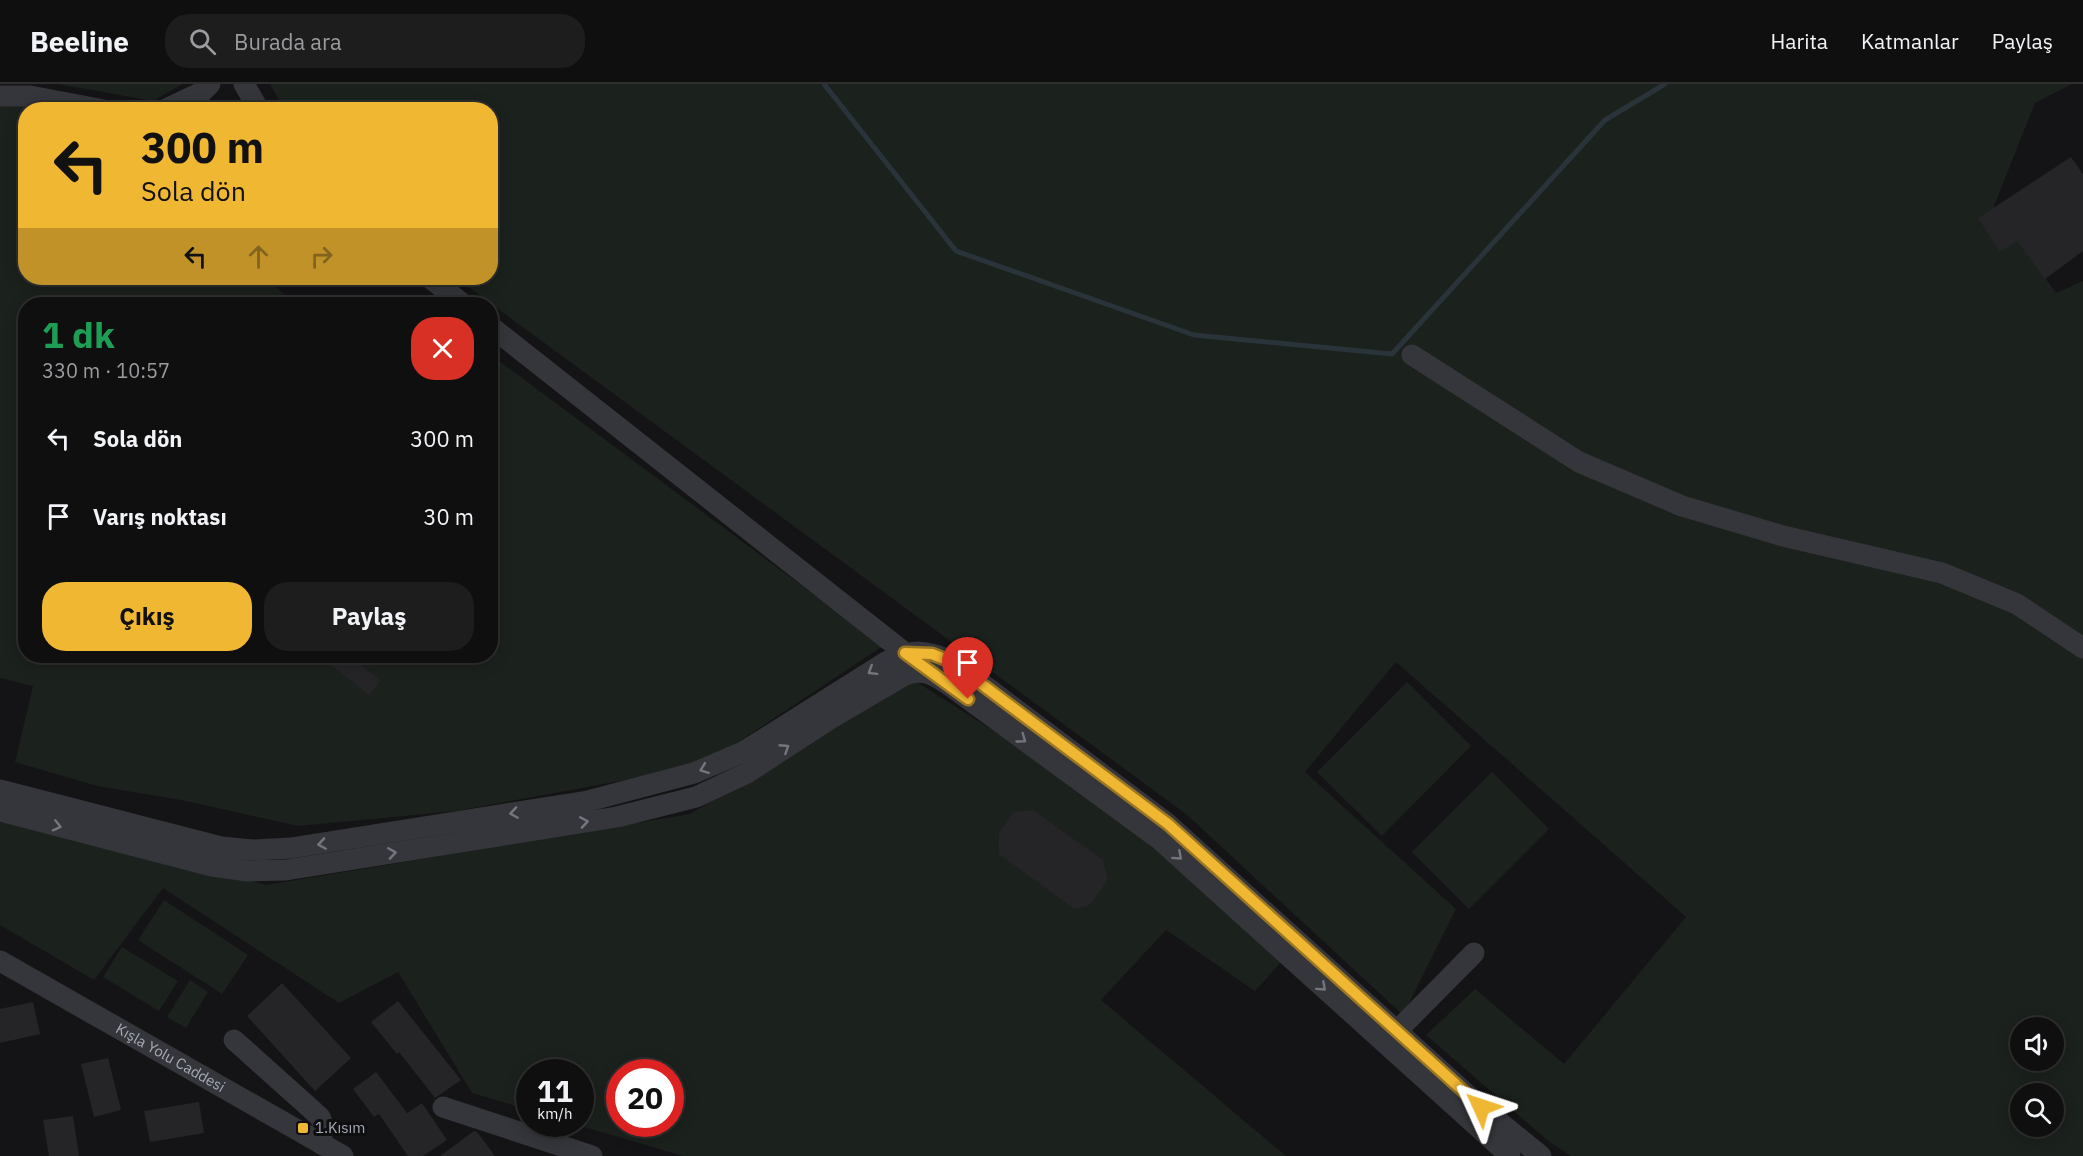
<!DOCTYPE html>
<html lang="tr">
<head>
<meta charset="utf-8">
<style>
  :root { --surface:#0f0f10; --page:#1d1d1e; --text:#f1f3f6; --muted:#9b9c9f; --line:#2f2f30; --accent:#f0b733 }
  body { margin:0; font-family:"IBM Plex Sans",sans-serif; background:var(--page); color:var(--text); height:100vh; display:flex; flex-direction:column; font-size:22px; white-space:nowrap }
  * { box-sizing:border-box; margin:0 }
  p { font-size:20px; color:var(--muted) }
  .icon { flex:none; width:33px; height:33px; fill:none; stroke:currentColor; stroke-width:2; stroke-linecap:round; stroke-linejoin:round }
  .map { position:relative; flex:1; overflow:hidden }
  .drawer { position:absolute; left:18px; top:213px; width:480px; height:366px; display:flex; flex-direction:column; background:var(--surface); border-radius:24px; box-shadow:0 3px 15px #0003,0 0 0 2px var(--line) }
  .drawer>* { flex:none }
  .banner { position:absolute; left:18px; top:18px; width:480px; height:183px; border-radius:24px; box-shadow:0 3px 15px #0003,0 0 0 2px var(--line); background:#f0b733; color:#111; overflow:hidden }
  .fabs { position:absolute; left:2010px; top:933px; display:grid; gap:12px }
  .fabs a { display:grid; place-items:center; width:54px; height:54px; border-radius:50%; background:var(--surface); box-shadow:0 3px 15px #0003,0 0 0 2px var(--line); font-size:30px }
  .speed { position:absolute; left:516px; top:975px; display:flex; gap:12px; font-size:30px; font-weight:700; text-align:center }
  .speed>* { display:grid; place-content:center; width:78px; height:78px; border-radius:50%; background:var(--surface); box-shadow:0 3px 15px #0003,0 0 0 2px var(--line); line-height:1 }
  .speed small { font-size:15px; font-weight:400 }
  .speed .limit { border:9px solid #d22; background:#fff; color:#111 }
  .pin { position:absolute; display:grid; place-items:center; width:51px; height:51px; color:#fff; margin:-62px -26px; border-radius:50% 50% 50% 0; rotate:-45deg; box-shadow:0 0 6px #0007 }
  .pin .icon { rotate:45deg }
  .me { position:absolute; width:66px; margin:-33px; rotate:312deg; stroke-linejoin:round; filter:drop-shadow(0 0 4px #0008) }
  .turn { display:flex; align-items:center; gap:21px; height:126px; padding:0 24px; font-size:27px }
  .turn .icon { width:78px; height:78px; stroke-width:2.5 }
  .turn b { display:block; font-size:42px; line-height:51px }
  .lanes { display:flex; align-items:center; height:57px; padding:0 24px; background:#0003; justify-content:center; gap:30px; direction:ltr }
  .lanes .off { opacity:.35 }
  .round { display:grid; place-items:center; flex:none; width:63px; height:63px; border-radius:24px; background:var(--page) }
  .headline { display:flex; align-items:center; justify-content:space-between; height:102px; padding:0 24px }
  h1 { font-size:36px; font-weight:700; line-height:45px; color:#1e9e55 }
  .cta { display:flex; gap:12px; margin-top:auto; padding:12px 24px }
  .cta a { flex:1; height:69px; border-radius:24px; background:var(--accent); color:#111; font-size:24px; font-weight:700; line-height:69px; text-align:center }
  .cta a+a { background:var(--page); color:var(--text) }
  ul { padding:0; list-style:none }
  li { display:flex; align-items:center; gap:18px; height:78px; padding:0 24px }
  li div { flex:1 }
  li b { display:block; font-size:22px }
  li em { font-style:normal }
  header { display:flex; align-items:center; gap:36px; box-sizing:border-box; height:84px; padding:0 30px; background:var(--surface); border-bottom:2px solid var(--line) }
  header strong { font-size:28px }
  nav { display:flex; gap:33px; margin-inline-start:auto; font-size:21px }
  .search { width:420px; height:54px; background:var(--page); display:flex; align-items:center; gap:15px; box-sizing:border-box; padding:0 21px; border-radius:24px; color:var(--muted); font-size:22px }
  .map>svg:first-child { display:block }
  .green { fill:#1b211c; fill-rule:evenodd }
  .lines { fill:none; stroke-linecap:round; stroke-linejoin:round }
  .stream { stroke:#2b333a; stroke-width:5 }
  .building { fill:#252427 }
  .minor { stroke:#35363b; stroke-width:21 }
  .oneway { stroke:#73767f }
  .route-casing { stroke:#9c7721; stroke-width:15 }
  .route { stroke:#f0b733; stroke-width:10 }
  .poi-dot { fill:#f0b733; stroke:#0f0f11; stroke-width:2 }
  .labels { text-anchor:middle; stroke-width:6; stroke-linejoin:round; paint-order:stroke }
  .street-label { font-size:15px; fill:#a6abb6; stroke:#0f0f11 }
  .poi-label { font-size:15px; fill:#a6abb6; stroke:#0f0f11; text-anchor:start }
</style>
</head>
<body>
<header>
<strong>Beeline</strong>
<div class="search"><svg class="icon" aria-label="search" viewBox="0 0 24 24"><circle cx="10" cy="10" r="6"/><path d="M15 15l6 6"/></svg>Burada ara</div>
<nav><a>Harita</a><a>Katmanlar</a><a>Paylaş</a></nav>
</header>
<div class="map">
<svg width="2083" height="1072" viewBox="0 0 2083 1072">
  <rect width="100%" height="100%" fill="#141416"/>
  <path class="green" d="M58,0h125l-30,17z
    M270,0h1802l-37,19 -41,103 62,87 27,-12v875h-512l-24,-16 -121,-105 49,-46 89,75 122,-147 -290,-255 -91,110 151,137 -53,106 -217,-201 -730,-536h34v-168l-206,-1zM2020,944h34v32h-34zM2020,1010h34v32h-34z
    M0,19l62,6 -36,1v168h256l-7,8 18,18h-267v352h464l1,-301 392,291 -181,120 -246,45 -158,15 -117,-26 -84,-14 -82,-24 18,-76 -33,-8z
    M912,595l170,108 201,173 -28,31 -89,-61 -65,70 185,156h-603l-109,-32h6v-52h-50l-1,38 -57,-17 -74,-121 -59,31 -176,-115 -69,92 -94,-55v-107l267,67 423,-71zM620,988h50v52h-50z
    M1407,598l64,64 -89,90 -65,-64z
    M1492,688l57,57 -80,80 -57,-57z
    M164,816l84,55 -26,39 -84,-54z
    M122,863l56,34 -19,30 -56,-34z
    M190,896l18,12 -22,36 -19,-11z"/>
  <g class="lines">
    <path class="stream" d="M824,0l132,167 238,84 198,19 213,-234 60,-36"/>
  </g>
  <path class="building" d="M2071,73l12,17v77l-38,28 -28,-38 -17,11 -22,-34z
    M319,572h30l32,24 -12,15z
    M1033,726l70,50 5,20 -18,25 -16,4 -75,-55v-21l14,-21z
    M282,899l69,75 -36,33 -68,-75z
    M398,917l63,79 -26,18 -36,-46 -2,2 -26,-32z
    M33,918l7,32 -40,9v-34z
    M108,974l13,52 -27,7 -13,-53z
    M376,988l31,41 15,-10 25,37 -24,16h-15l-29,-42 -5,3 -21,-28z
    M199,1018l5,31 -54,9 -6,-31z
    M73,1032l6,40h-30l-6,-36z
    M474,1047l3,1 18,24h-55z"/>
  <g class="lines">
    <g class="minor">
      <path d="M244,0l15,26"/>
      <path d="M0,12h30l74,14"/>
      <path d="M164,26l38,-18 8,-8"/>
      <path d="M430,194l33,26"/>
      <path d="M490,242l424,334"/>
      <path d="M1412,271l167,107 103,44 101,30 159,37 75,31 66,44"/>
      <path d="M0,706l221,57 31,3 39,-2 297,-47 106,-28 49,-21 143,-90c29,-14 37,-12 66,-1l216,163 313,283 60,49"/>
      <path d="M0,727l212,55 36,5 38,-1 331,-53 79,-20 51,-24 83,-54 75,-44c19,-7 28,0 44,10l210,154 351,317"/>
      <path id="s1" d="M0,877l343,195"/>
      <path d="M234,956l86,77 3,8 -2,19"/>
      <path d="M1387,957l87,-88"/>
      <path d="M443,1023l149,49"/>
    </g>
  </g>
  <defs><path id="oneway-chevron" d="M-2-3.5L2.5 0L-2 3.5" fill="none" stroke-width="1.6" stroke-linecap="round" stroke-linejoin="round" transform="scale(1.5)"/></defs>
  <g class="oneway">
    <use href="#oneway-chevron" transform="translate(872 587) rotate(148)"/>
    <use href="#oneway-chevron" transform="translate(1022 655) rotate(36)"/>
    <use href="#oneway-chevron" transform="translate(785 664) rotate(-33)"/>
    <use href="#oneway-chevron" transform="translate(704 685) rotate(159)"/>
    <use href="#oneway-chevron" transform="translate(514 729) rotate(171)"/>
    <use href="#oneway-chevron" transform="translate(584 738) rotate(-9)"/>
    <use href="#oneway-chevron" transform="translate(57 742) rotate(14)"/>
    <use href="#oneway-chevron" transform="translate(322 760) rotate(171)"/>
    <use href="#oneway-chevron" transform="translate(392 769) rotate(-9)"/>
    <use href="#oneway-chevron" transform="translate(1178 772) rotate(42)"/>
    <use href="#oneway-chevron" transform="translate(1322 903) rotate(42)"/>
  </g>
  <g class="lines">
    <defs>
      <path id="route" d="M968,615l-63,-46 27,1 20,8 216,162 313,283"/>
    </defs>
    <use href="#route" class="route-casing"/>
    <use href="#route" class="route"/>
  </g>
  <rect class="poi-dot" x="297" y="1038" width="12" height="12" rx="3"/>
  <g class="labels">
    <g class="street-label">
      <text dy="5" stroke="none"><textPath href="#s1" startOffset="196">Kışla Yolu Caddesi</textPath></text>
    </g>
    <g class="poi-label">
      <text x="315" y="1049">1.Kısım</text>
    </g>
  </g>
</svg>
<div class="fabs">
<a><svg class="icon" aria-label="sound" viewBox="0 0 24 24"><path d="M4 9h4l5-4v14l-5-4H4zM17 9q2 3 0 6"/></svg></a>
<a><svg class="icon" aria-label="search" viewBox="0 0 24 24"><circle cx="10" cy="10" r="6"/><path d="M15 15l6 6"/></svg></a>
</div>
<div class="speed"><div>11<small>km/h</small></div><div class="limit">20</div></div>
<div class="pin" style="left:968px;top:615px;background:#d93025"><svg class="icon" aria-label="arrive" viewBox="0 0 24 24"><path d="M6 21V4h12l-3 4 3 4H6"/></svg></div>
<svg class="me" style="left:1481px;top:1023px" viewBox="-20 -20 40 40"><path d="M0-17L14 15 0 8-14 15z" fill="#f0b733" stroke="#fff" stroke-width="4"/></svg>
<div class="banner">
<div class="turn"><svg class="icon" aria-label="left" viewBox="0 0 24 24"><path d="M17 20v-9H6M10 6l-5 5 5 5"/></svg><div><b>300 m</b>Sola dön</div></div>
<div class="lanes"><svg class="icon" aria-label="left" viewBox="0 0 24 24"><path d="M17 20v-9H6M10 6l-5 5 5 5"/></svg><svg class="icon off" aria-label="ahead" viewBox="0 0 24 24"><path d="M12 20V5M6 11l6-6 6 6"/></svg><svg class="icon off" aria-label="right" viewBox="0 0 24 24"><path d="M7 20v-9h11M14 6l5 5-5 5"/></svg></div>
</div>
<section class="drawer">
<div class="headline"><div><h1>1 dk</h1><p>330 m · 10:57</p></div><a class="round" style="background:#d93025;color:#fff"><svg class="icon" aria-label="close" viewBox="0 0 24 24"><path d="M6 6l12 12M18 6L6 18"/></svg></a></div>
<ul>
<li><svg class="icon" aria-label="left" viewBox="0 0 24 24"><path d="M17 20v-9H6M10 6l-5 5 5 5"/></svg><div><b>Sola dön</b></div><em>300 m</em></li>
<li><svg class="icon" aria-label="arrive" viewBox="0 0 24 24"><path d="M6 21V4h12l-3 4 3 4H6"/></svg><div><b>Varış noktası</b></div><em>30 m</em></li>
</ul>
<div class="cta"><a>Çıkış</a><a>Paylaş</a></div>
</section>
</div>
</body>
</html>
